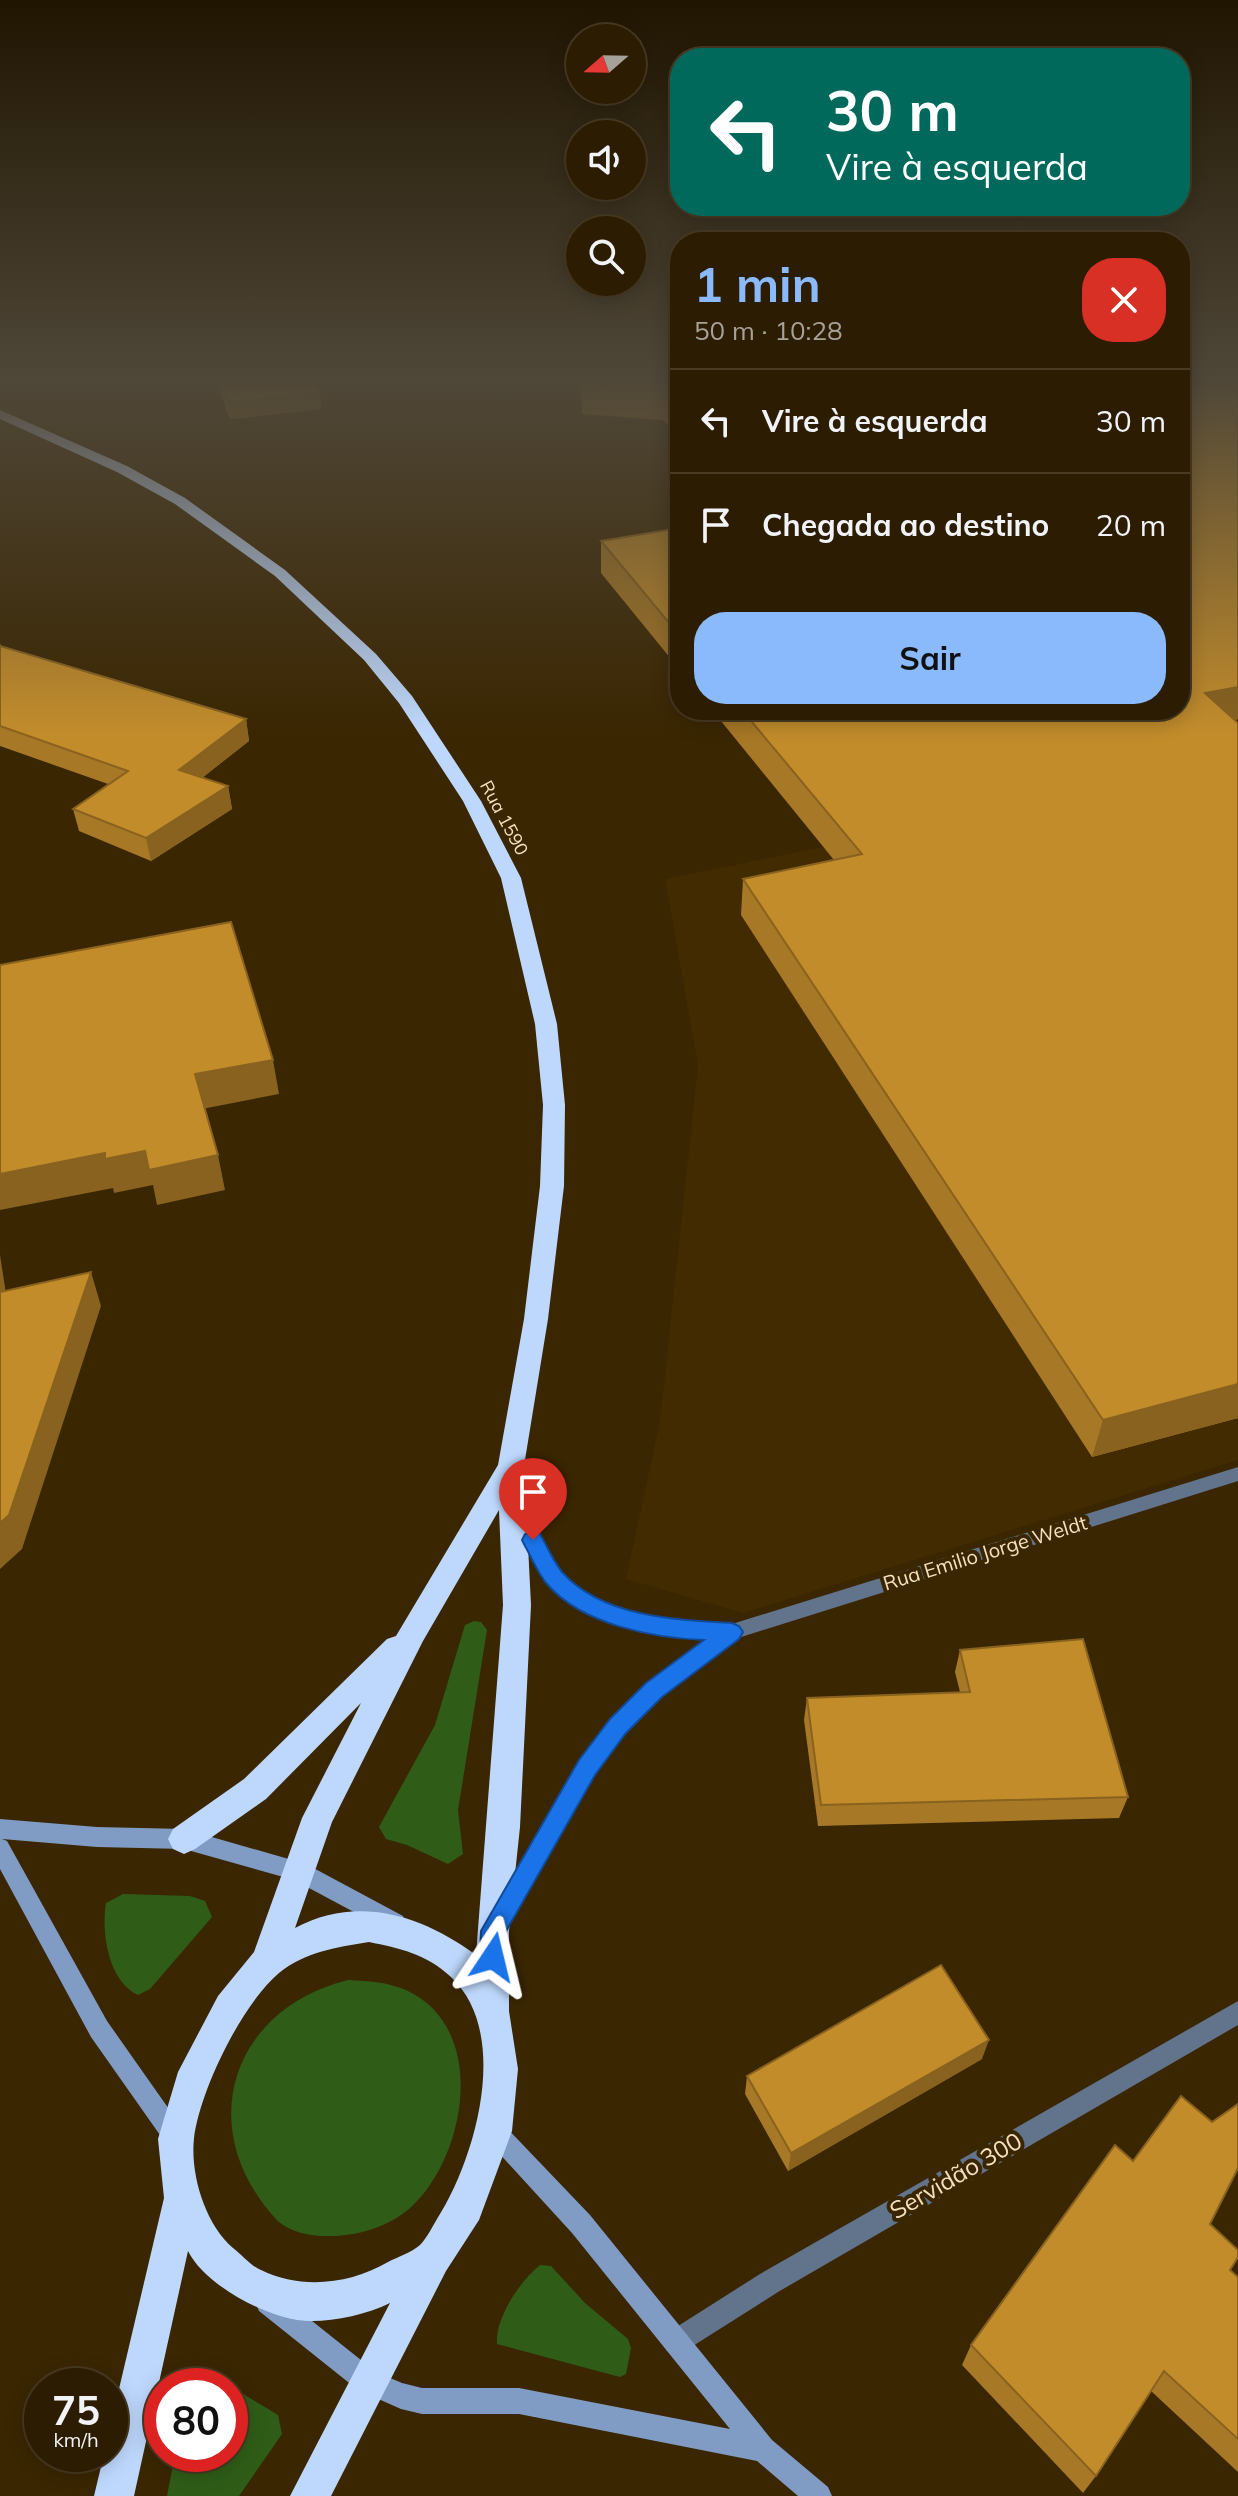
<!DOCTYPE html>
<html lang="pt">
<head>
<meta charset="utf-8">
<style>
  :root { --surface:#2c1c01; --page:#382910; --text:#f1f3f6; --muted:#a6a199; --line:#483a23; --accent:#8bbafc }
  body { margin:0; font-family:Mulish,sans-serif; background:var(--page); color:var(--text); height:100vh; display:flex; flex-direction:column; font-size:30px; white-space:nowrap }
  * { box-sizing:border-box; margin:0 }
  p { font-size:26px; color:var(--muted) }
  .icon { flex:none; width:44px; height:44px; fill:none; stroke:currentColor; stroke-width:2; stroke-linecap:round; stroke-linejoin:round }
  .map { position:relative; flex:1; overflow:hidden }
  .sheet { position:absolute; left:670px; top:232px; width:520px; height:488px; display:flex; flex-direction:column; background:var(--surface); border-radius:32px; box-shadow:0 4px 20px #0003,0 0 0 2px var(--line) }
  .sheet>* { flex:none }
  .banner { position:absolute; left:670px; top:48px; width:520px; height:168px; border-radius:32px; box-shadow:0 4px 20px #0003,0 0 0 2px var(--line); background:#00695c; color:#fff; overflow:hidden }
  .needle { width:52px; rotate:250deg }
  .buttons { position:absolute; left:566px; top:24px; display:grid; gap:16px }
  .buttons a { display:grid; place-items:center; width:80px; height:80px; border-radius:50%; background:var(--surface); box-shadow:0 4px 20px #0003,0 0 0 2px var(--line); font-size:40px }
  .speed { position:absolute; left:24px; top:2368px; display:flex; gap:16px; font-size:40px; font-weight:700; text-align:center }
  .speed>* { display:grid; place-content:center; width:104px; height:104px; border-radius:50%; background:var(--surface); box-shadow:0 4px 20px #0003,0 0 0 2px var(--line); line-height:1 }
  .speed small { font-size:20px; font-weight:400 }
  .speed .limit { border:12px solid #d22; background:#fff; color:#111 }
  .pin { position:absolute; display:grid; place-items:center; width:68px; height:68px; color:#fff; margin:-82px -34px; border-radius:50% 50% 50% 0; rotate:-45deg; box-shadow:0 0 8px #0007 }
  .pin .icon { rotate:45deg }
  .me { position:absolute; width:88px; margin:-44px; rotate:10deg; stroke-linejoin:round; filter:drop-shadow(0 0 6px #0008) }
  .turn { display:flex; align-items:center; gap:28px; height:168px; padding:0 24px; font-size:36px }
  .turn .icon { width:104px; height:104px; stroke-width:2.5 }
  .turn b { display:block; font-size:56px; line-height:68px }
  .round { display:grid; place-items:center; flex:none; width:84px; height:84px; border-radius:32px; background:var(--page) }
  .head { display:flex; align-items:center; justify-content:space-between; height:136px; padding:0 24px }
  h1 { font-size:48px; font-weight:700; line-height:60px; color:var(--accent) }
  .button { display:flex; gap:16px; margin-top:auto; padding:16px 24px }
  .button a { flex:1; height:92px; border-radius:32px; background:var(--accent); color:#111; font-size:32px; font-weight:700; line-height:92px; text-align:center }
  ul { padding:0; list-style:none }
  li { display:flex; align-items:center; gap:24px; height:104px; padding:0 24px; border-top:2px solid var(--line) }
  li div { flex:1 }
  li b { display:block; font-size:30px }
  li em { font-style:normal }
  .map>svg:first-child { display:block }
  .built { fill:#432b00 }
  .green { fill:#2f5d17 }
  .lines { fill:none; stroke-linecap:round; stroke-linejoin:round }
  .street { fill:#62738c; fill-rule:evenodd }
  .secondary { fill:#809cc4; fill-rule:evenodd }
  .highway { fill:#bed8fd; fill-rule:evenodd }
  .wall { fill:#a77825 }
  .shaded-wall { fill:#88621e }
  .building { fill:#c28c2b; stroke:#88621e; stroke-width:2 }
  .route { fill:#1a73e8; stroke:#114b97; stroke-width:2 }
  .labels { text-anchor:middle; stroke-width:8; stroke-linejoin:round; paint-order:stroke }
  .far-street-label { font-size:18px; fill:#f6e0bf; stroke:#3a2601 }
  .street-label { font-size:20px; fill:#f6e0bf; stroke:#3a2601 }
  .near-street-label { font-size:24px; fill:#f6e0bf; stroke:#3a2601 }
</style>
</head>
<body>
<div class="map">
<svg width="1238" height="2496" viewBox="0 0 1238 2496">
  <rect width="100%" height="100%" fill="#3a2601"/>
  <path class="built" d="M1238,763v697l-495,153 -117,-34 34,-158 38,-356 -33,-186z"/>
  <path class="green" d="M474,1621l7,1 6,8 -29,180 5,44 -15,10 -41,-19 -21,-6 -7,-12 56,-102 30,-100z
    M123,1894l67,2 15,5 7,16 -62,72 -12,6c-30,-14 -37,-63 -32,-92z
    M348,1980c20,1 41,2 60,11 81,39 58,167 2,217 -23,20 -56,29 -85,28 -16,0 -39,-5 -50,-18 -82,-90 -44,-209 73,-238z
    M540,2265l11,1 34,37 43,36 3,9 -5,26 -6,3 -123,-33c-2,-26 23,-63 43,-79z
    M202,2369l76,46 4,19 -43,62h-72l8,-42h55v-68h-44l9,-16z"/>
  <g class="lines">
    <path class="street" d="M1238,1467v14l-500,157 -77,58 -36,36 -31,42 -83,146 -8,3 -8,-3 -3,-7 3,-7 85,-146 31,-40 36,-36 61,-45c-57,-5 -128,-14 -165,-63 -17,-22 -24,-49 -31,-75l3,-5 6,-2 6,2c11,20 13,44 25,63 37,58 119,61 180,65z
      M1238,2001v24l-460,267 -93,59 -9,4 -9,-4 -4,-9 4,-9 93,-59z"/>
    <path class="secondary" d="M0,1819l97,8 87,2 122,35 97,52 3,7 -3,7 -8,4 -101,-54 -110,-31 -87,-2 -95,-8 5,2 100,180 76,108 4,8 -4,8 -8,4 -8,-4 -76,-108 -91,-168z
      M494,2119l8,4 88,92 182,225 56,47 4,9h-34l-41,-35 -238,-47h-97l-21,-5 -43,-19 -99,-79 -4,-9 4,-9 9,-4 9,4 99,79 26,11 20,5h97l211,41 -158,-196 -86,-94 -4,-8 4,-8z"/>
    <path class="highway" d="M0,410l127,56 58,32 100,72 91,84 36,42 69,105 40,77 36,146 8,81 -1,81 -16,133 -24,147 7,139 -11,222 -11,104v80l9,58 -6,62 -33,89 -33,51 -115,225h-41l100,-193c-22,11 -54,18 -78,18 -39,1 -107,-35 -124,-70l-54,245h-40l10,-42h6v-27l54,-229 -6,-59 20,-67 40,-76 36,-44 48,-134 59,-115 -95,96 -71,50 -11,5 -11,-5 -5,-10 5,-10 71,-50 143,-140 9,-3 102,-171 26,-146 16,-133 3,-81 -8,-81 -34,-146 -38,-77 -64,-98 -35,-43 -89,-84 -100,-72 -58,-32 -117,-53zM499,1510l4,95 -27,350c-53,-39 -118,-61 -181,-27l37,-106 91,-181zM369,1942c30,6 58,12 82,35 61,57 24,183 -14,242 -5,8 -10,19 -17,26 -8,7 -22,12 -32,17 -38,22 -86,28 -127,8 -10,-4 -19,-15 -28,-22 -28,-24 -43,-74 -39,-110 6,-48 48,-134 85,-165 26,-21 58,-26 90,-31z"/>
  </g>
  <path class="wall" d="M217,384h99l4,9 1,16 -91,10z
    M581,384h99v53l-17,-17 -81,-6z
    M1238,384v335l-3,1 3,698 -146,39 -351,-542 2,-36 91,-19 -122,-150h468z
    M680,528v142l-79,-97v-32z
    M0,643l1,3 245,73 3,22 -47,37 26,8 4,23 -81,52 -72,-30 -6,-22 35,-25 -108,-38z
    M960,1650l168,147 -9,21 -301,8 -14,-106 3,-22 153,-6 -5,-20z
    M982,2059l-194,112 -43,-77 2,-18z
    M1133,2161l77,63 20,46 8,7v195l-87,-81 -55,85 -13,17 -121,-128 9,-20z"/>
  <path class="shaded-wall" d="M320,393l1,16 -91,10 -2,-17z
    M1238,687v32l-41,8 8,-34z
    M246,719l3,22 -66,51 -4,-22z
    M228,786l4,23 -81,52 -5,-23z
    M273,1060l6,34 -77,15 -7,-35z
    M145,1151l73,4 7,35 -68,15 -4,-20 -39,8 -1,-5 -113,22v-36l105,-21z
    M0,1255l11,71 -11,-31z
    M91,1272l10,34 -79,243 -22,20v-46z
    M1238,1384v34l-146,39 11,-37z
    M989,2040l-7,19 -194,112 3,-18z"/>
  <path class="building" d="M221,384h95l4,9 -92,9z
    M583,384h97v23l-16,-16z
    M1180,384h58v303l-33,6 33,30v661l-135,36 -360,-541 119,-25 -120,-144h438z
    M680,528v108l-79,-95z
    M0,646l246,73 -67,51 49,16 -82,52 -73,-29 55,-38 -128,-45z
    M231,922l42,138 -78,14 23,81 -69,15 -4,-19 -40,8v-6l-105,21v-209z
    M91,1272l-82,243 -9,8v-231z
    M1083,1639l45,158 -307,8 -14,-107 163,-6 -10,-42z
    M941,1965l48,75 -198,113 -44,-77z
    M1181,2096l31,26 26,-18v64l-28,56 28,26v7l-8,13 8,7v162l-74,-68 -68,105 -125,-131 144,-200 18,16z"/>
  <linearGradient id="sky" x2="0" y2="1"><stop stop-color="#201501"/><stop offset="0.52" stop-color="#4f4738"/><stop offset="1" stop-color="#4f4738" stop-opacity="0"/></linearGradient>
  <rect width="1238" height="734" fill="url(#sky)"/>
  <path class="route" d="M533,1532l7,2c7,12 13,27 22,38 40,45 114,48 170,51l7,3 4,6 -4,7 -77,58 -36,36 -31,42 -90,158 -3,33 -9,4 -9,-4 -4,-9 1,-26 98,-171 31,-41 36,-36 58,-43c-50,-2 -122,-15 -157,-56 -9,-10 -15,-26 -22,-38l-3,-6 3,-6z"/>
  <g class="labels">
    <g class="far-street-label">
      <text transform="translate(504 818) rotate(62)" y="6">Rua 1590</text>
    </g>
    <g class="street-label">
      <text transform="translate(985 1553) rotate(-17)" y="7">Rua Emilio Jorge Weldt</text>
    </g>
    <g class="near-street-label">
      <text transform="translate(956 2176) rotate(-30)" y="8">Servidão 300</text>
    </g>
  </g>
</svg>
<div class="buttons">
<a><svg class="needle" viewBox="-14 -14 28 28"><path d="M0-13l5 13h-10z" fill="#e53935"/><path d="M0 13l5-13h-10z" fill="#a6a199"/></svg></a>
<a><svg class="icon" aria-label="sound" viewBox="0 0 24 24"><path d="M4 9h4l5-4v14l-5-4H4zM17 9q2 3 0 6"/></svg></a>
<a><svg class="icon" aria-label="search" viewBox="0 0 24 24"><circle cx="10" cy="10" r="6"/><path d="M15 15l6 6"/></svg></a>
</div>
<div class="speed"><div>75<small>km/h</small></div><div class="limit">80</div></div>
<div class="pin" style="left:533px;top:1540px;background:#d93025"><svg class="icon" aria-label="arrive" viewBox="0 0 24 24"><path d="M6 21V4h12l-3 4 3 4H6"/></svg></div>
<svg class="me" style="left:493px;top:1957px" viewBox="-20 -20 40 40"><path d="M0-17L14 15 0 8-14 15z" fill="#1a73e8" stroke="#fff" stroke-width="4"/></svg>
<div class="banner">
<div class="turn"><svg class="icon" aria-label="left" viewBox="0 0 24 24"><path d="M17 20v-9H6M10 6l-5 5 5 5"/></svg><div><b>30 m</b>Vire à esquerda</div></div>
</div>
<section class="sheet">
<div class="head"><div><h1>1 min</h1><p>50 m · 10:28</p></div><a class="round" style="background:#d93025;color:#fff"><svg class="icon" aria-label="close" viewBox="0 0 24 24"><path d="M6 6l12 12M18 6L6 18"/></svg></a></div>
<ul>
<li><svg class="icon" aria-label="left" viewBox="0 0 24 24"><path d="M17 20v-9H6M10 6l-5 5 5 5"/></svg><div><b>Vire à esquerda</b></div><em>30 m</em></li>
<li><svg class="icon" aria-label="arrive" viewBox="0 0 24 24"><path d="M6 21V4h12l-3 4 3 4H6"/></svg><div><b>Chegada ao destino</b></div><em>20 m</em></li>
</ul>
<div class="button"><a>Sair</a></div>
</section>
</div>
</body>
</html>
